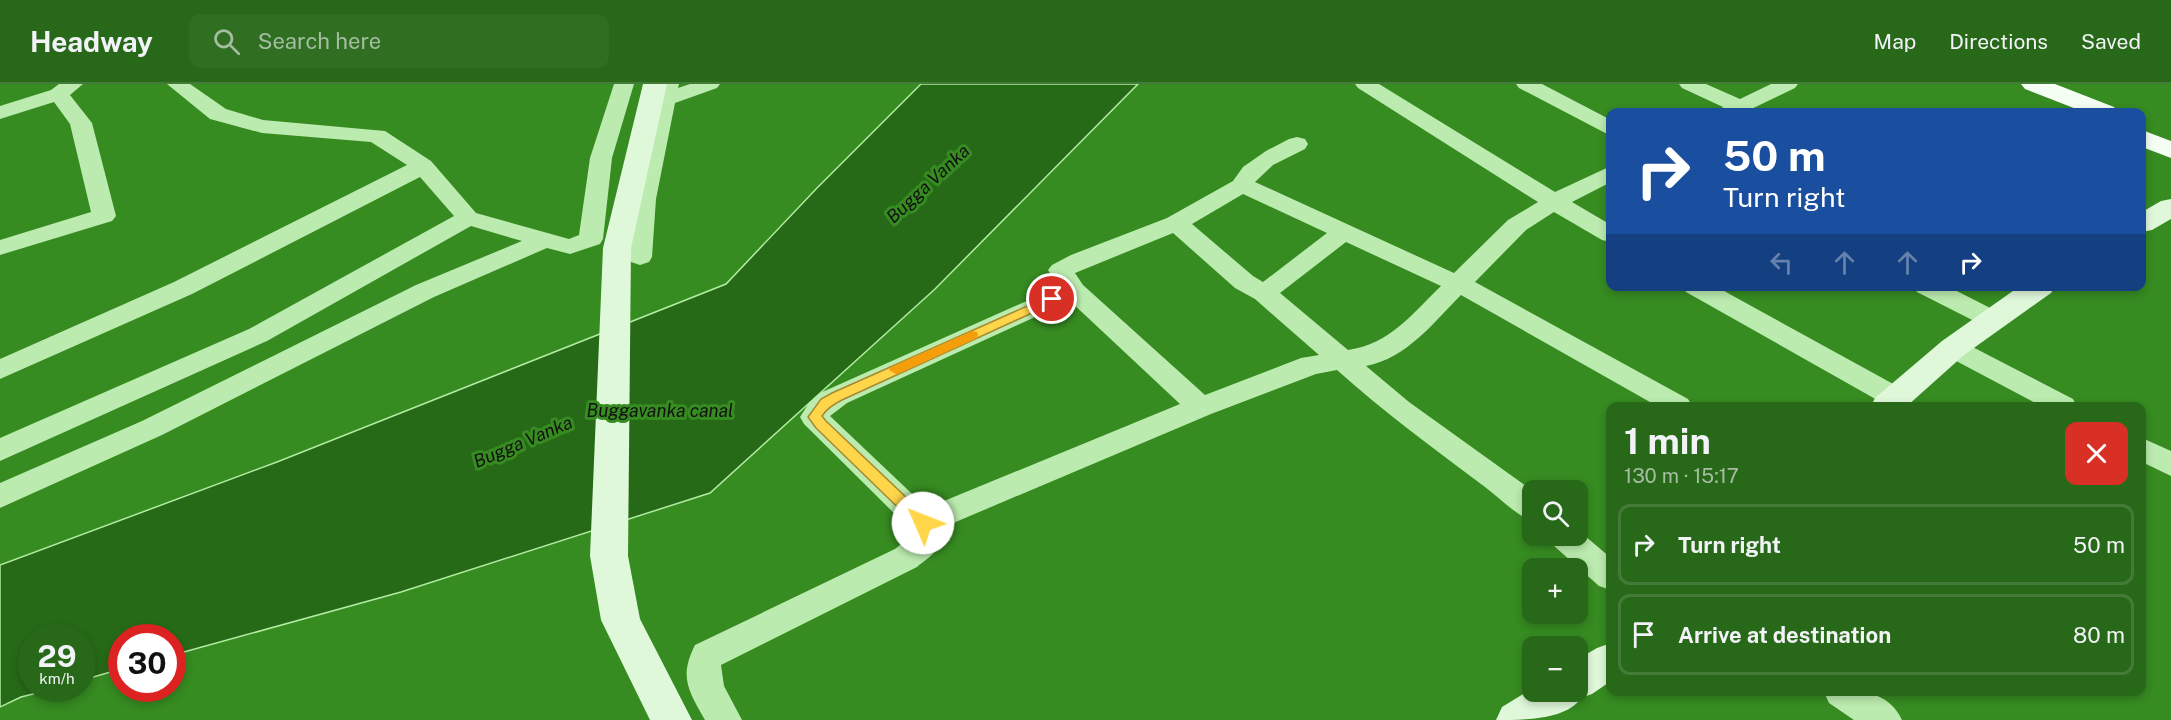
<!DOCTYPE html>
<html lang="en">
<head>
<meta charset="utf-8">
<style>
  :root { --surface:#286819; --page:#306e22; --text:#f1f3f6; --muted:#a5bea2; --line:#447b38 }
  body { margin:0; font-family:"Public Sans",sans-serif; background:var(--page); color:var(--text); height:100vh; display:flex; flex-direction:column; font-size:22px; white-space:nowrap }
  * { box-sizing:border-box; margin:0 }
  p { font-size:20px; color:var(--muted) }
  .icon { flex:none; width:33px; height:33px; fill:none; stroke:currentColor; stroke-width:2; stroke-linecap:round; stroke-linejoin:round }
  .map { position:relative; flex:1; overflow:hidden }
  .panel { position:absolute; left:1606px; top:318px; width:540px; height:294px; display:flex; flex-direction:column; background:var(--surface); border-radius:12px; box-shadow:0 3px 9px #0003 }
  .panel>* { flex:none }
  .top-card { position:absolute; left:1606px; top:24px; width:540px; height:183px; border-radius:12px; box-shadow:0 3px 9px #0003; background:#1a4fa0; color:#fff; overflow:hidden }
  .fabs { position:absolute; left:1522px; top:396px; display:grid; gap:12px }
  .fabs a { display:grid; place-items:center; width:66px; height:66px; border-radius:12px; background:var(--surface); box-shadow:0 3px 9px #0003; font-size:30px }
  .speed { position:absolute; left:18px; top:540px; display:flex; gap:12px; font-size:30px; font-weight:700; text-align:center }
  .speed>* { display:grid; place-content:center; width:78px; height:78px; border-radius:50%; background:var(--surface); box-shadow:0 3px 9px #0003; line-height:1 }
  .speed small { font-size:15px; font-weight:400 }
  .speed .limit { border:9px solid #d22; background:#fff; color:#111 }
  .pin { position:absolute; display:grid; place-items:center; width:51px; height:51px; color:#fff; margin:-26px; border:3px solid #fff; border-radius:50%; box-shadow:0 2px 6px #0007 }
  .me { position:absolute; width:66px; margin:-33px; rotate:314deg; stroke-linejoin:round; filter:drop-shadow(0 0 4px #0008) }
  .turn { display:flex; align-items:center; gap:21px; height:126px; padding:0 18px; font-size:27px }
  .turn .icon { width:78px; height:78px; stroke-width:2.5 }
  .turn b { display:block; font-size:42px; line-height:51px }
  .lanes { display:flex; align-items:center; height:57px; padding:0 18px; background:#0003; justify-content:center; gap:30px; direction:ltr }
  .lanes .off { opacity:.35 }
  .round { display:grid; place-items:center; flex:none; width:63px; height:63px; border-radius:12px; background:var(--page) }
  .overview { display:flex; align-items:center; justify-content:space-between; height:102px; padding:0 18px }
  h1 { font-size:36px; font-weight:700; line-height:45px }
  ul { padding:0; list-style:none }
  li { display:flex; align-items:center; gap:18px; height:81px; margin:0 12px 9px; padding:0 6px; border:3px solid var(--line); border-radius:12px }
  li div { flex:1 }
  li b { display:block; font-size:22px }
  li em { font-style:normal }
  header { display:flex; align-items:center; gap:36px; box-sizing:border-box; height:84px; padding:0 30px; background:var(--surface); border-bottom:2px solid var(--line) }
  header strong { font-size:28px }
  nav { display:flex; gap:33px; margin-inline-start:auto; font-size:21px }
  .search { width:420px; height:54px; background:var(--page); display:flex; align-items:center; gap:15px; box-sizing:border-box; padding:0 21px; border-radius:12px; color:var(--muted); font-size:22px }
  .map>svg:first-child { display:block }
  .water { fill:#266a17; stroke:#b2eca2; stroke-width:1.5 }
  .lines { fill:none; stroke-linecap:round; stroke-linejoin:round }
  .street { fill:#bbebae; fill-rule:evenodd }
  .secondary { fill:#e0f8da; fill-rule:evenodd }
  .primary { fill:#f4fef3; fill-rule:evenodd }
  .route { fill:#ffd54a; stroke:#a68a30; stroke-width:1.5 }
  .slow { fill:#f59e0b }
  .labels { text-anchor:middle; stroke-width:6; stroke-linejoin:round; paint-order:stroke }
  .water-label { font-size:18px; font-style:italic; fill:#111; stroke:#368b21 }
</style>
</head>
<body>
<header>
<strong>Headway</strong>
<div class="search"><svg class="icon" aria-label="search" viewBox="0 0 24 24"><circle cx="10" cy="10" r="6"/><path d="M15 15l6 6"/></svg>Search here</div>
<nav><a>Map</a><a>Directions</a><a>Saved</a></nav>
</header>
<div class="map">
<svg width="2171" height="636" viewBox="0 0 2171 636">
  <rect width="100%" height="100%" fill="#368b21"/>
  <path class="water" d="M921,0h217l-203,205 -225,204 -309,99 -228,63 -1,-17h-50l-1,31 -38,11 -1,-42h-50v50l21,1 -32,8 -21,10v-142l277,-103 449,-178 91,-96z"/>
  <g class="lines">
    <path class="street" d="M59,0h24l-13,11 22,28 24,93 -4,5 -112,34v-15l91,-28 -21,-88 -16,-22 -54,17v-13l51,-16z
      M167,0h23l36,25 37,11 122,11 46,30 45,52 93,26 10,-4 11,-77 24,-74h20l-22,74 -9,81 -3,5 -30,10 -23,-6 -113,49 -272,138 -162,73v-25l142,-62 274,-136 106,-44 -51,-15 -204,115 -267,120v-23l249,-109 205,-113 -34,-39 -228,117 -192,85v-20l174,-77 233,-117 -36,-23 -109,-9 -52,-14z
      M659,0h20l-1,4 12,-4h30l-3,4 -42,15 -19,96 -4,58 -3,5 -9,3 -9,-3 -3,-5 4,-58z
      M1355,0h24l176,108 56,-26v16l-39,20 39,23v17l-9,-2 -48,-28 -28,18 -51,52 213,117 4,7h-35l-196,-111c-28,28 -54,63 -95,71l43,36 124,89v30c-18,-6 -33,-23 -48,-34 -51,-38 -101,-75 -148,-117l-21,4 -105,40 -272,115c3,22 -6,25 -22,38l-196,98 3,21 18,34h-37c-17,-30 -26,-43 -10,-75l200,-96 14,-11 -1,-11 -104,-103 -4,-7 9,-14 11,-10 238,-106 -10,-17 4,-5 19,-10 96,-37 66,-37 10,-14 23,-16 23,-12 8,-2 8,2 3,5 -3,5 -32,16 -18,17 199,91 54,-53 30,-18 -180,-114zM1243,110l84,39 -64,49 -10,-6 -61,-52zM1173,149l62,55 20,11 64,56 -18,3 -96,37 -122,-110 -8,-12zM1346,158l95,44c-29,28 -51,58 -93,64l-68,-57zM1070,217l110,103 -253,104 -97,-92 17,-13z
      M1516,0h26l69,36v16l-92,-48z
      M1679,0h27l34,15 31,-15h27l-3,4 -50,24h-26l4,-5 -41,-19z
      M1683,202h32l191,105 4,7 -4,7h-20l-200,-113z
      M1914,202h33l55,28 4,6 -4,6 -9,3 -9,-3 -67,-34z
      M1953,255l10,3 110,57 4,7h-36l-98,-52 -4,-6 4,-6z
      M2142,354l29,13v25l-29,-14z
      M1578,446l33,28v32l-12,-4 -46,-41 -5,-9h30z
      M1824,608c30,-3 64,-3 78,28h-48l-25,-17z"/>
    <path class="secondary" d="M643,0h24l-36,164 -3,308 12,63 52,101h-42l-49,-100 -11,-64 13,-308z
      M2171,115v20l-19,11 -10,2v-20l19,-11z
      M2020,202h36l-5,7 -87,62 -57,51h-36l4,-8 67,-57z
      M1611,559v38l-19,13 -11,4c-14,22 -58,22 -85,22l6,-13 31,-19v4h45v-33l19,-11z"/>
    <path class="primary" d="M2021,0h34l59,23 3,5h-33l-59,-23z
      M2142,46l29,11v17l-29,-11z"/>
  </g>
  <path class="route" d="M1052,211l6,4 -2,3 -214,98c-8,4 -15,8 -20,16l4,5 103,98 2,4 -2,4h-11l-102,-99 -8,-11 13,-18 11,-6z"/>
  <path class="slow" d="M972,247l5,1 1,3 -1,3 -77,35 -4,1 -7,-4 2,-3z"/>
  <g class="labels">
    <g class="water-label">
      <text transform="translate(928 100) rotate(-43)" y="6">Bugga Vanka</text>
      <text x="660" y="333">Buggavanka canal</text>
      <text transform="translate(523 358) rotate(-23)" y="6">Bugga Vanka</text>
    </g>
  </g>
</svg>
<div class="fabs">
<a><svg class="icon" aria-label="search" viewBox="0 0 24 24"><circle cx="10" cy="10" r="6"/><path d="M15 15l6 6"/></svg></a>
<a>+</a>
<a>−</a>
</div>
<div class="speed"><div>29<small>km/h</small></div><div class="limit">30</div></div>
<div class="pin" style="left:1052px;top:215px;background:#d93025"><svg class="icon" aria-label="arrive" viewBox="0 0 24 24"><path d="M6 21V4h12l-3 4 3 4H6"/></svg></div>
<svg class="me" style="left:923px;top:439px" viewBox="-20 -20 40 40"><circle r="19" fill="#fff"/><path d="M0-13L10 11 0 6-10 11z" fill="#ffd54a"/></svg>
<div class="top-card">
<div class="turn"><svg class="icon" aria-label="right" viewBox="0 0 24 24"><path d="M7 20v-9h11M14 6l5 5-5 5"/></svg><div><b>50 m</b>Turn right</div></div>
<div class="lanes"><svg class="icon off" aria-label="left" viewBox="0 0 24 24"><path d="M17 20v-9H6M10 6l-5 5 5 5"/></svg><svg class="icon off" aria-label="ahead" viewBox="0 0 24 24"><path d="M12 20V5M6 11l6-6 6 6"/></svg><svg class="icon off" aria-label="ahead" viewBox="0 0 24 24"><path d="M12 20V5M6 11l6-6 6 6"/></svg><svg class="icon" aria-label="right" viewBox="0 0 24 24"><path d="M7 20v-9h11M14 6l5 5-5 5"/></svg></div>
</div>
<section class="panel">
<div class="overview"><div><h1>1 min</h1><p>130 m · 15:17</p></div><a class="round" style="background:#d93025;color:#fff"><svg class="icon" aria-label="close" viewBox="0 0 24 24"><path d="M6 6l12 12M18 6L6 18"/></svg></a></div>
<ul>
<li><svg class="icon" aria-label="right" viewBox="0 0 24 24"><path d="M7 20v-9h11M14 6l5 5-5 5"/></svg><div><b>Turn right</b></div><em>50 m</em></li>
<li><svg class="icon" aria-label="arrive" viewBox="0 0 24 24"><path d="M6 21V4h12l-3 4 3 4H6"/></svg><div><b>Arrive at destination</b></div><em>80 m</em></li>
</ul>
</section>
</div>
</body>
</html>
